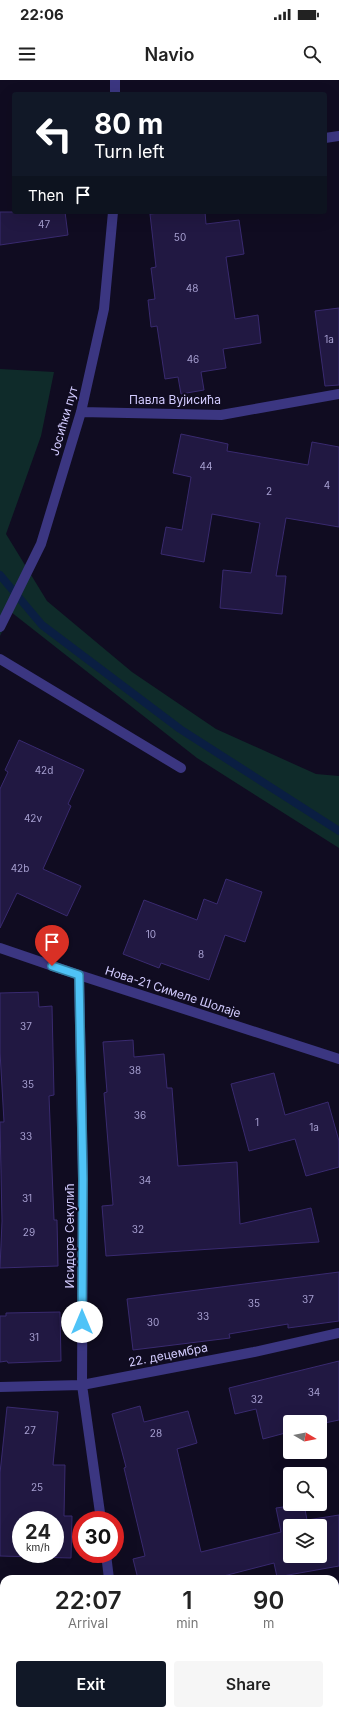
<!DOCTYPE html>
<html lang="en">
<head>
<meta charset="utf-8">
<style>
  :root { --surface:#fff; --page:#f6f6f6; --text:#222; --muted:#767676; --accent:#111827 }
  body { margin:0; font-family:Inter,sans-serif; background:var(--page); color:var(--text); height:100vh; display:flex; flex-direction:column; font-size:15px; white-space:nowrap }
  * { box-sizing:border-box; margin:0 }
  p { font-size:13px; color:var(--muted) }
  .icon { flex:none; width:22px; height:22px; fill:none; stroke:currentColor; stroke-width:2; stroke-linecap:round; stroke-linejoin:round }
  .map { position:relative; flex:1; overflow:hidden }
  .details { position:absolute; left:0px; top:1495px; width:339px; height:140px; display:flex; flex-direction:column; background:var(--surface); border-radius:12px 12px 0 0; box-shadow:0 4px 16px #0002 }
  .details>* { flex:none }
  .hud { position:absolute; left:12px; top:12px; width:315px; height:122px; border-radius:4px; box-shadow:0 4px 16px #0002; background:#111827; color:#fff; overflow:hidden }
  .needle { width:26px; rotate:100deg }
  .fabs { position:absolute; left:283px; top:1335px; display:grid; gap:8px }
  .fabs a { display:grid; place-items:center; width:44px; height:44px; border-radius:4px; background:var(--surface); box-shadow:0 4px 16px #0002; font-size:20px }
  .speed { position:absolute; left:12px; top:1431px; display:flex; gap:8px; font-size:20px; font-weight:700; text-align:center }
  .speed>* { display:grid; place-content:center; width:52px; height:52px; border-radius:50%; background:var(--surface); box-shadow:0 4px 16px #0002; line-height:1 }
  .speed small { font-size:10px; font-weight:400 }
  .speed .limit { border:6px solid #d22; background:#fff; color:#111 }
  .pin { position:absolute; display:grid; place-items:center; width:34px; height:34px; color:#fff; margin:-41px -17px; border-radius:50% 50% 50% 0; rotate:-45deg; box-shadow:0 0 4px #0007 }
  .pin .icon { rotate:45deg }
  .me { position:absolute; width:44px; margin:-22px; rotate:0deg; stroke-linejoin:round; filter:drop-shadow(0 0 3px #0008) }
  .turn { display:flex; align-items:center; gap:14px; height:84px; padding:0 16px; font-size:18px }
  .turn .icon { width:52px; height:52px; stroke-width:2.5 }
  .turn b { display:block; font-size:28px; line-height:34px }
  .then { display:flex; align-items:center; height:38px; padding:0 16px; background:#0003; gap:8px; font-size:15px }
  .eta { display:flex; justify-content:space-evenly; align-items:center; height:68px; text-align:center }
  .eta b { font-size:24px; font-weight:600; line-height:28px }
  .cta { display:flex; gap:8px; margin-top:auto; padding:8px 16px }
  .cta a { flex:1; height:46px; border-radius:4px; background:var(--accent); color:#fff; font-size:16px; font-weight:600; line-height:46px; text-align:center }
  .cta a+a { background:var(--page); color:var(--text) }
  .status { display:flex; justify-content:space-between; align-items:center; height:28px; padding:0 20px; background:var(--surface); direction:ltr }
  .status svg { height:11px; fill:currentColor }
  header { display:flex; justify-content:space-between; align-items:center; height:52px; padding:0 16px; background:var(--surface); font-size:18px; font-weight:600 }
  .map>svg:first-child { display:block }
  .green { fill:#0f2b2a }
  .lines { fill:none; stroke-linecap:round; stroke-linejoin:round }
  .stream { stroke:#0a1e42; stroke-width:8 }
  .building { fill:#211842; stroke:#392a6f; fill-rule:evenodd }
  .minor { stroke:#3b3681; stroke-width:10 }
  .route-casing { stroke:#337fa1; stroke-width:10 }
  .route { stroke:#4fc3f7; stroke-width:7 }
  .labels { text-anchor:middle; stroke-width:4; stroke-linejoin:round; paint-order:stroke }
  .number-label { font-size:10px; fill:#a69fd0 }
  .street-label { font-size:12px; fill:#d3ccff; stroke:#100c21 }
</style>
</head>
<body>
<div class="status"><b>22:06</b><svg viewBox="0 0 49 12"><path d="M0 12V9h3v3zM5 12V6h3v6zM10 12V3h3v9zM15 12V0h3v12zM26 1h20v11H26zM47 4h2v5h-2z"/></svg></div>
<header><svg class="icon" aria-label="menu" viewBox="0 0 24 24"><path d="M4 6h16M4 12h16M4 18h16"/></svg>Navio<svg class="icon" aria-label="search" viewBox="0 0 24 24"><circle cx="10" cy="10" r="6"/><path d="M15 15l6 6"/></svg></header>
<div class="map">
<svg width="339" height="1635" viewBox="0 0 339 1635">
  <rect width="100%" height="100%" fill="#100c21"/>
  <path class="green" d="M0,289l54,3 -13,64 -35,98 41,67 85,71 84,57 100,45 23,2v72l-142,-90 -186,-146 -11,24z"/>
  <g class="lines">
    <path class="stream" d="M0,495l42,50 138,104 159,102"/>
  </g>
  <path class="building" d="M0,132h65l3,23 -68,10z
    M170,132h35l1,12 33,-4 5,34 -18,3 9,62 23,-4 3,28 -38,6 3,19 -25,4 3,18 -23,4 -3,-17 -13,2 -8,-53 -6,1 -3,-27 7,-1 -4,-31 5,-1 -6,-53z
    M339,228v77l-14,1 -10,-75z
    M181,354l47,10 -1,7 81,14 4,-23 27,5v80l-53,-9 -10,58h10l-4,38 -62,-6 3,-38 28,3 9,-50 -48,-9 -8,48 -43,-8 5,-27 16,3 9,-53 -18,-4z
    M19,660l65,30 -16,34 3,2 -28,63 38,17 -14,30 -50,-23 -17,35v-139l8,-17 -3,-2z
    M226,799l36,13 -17,50 -20,-7 -16,45 -48,-17 -2,5 -36,-14 21,-54 53,20 7,-21 13,5z
    M38,912l1,15 13,-1 2,89 -5,1 5,124h3l1,46 -58,2 2,-47 -2,-99h4l-4,-70v-59z
    M133,960l1,17 30,-3 3,34h5l6,78 59,-4 3,62 71,-16 8,34 -213,14 -4,-50 11,-1 -9,-112 3,-1 -4,-50z
    M274,993l11,42 43,-13 11,39v26l-33,9 -11,-37 -46,12 -18,-67z
    M339,1192v49l-51,7v-4l-59,10 1,4 -97,12 -6,-51z
    M60,1232l1,49 -53,2 -1,-2 -7,1v-46h6v-3z
    M339,1281v59l-19,4v-2h-30l-1,10 -26,7 -7,-30 -21,5 -6,-26z
    M140,1326l4,16 44,-11 9,32 -20,6 24,103 80,-20 -5,-24 28,-4 3,16 32,-5v51l-62,11 -3,-14 -62,16h-74l-5,-20 12,-3 -21,-88 2,-1 -14,-53zM290,1446h30v30h-30z
    M7,1327l51,5 -5,53h12l-1,51h8l-1,42 -71,-2v-83zM21,1440h34v34h-34z"/>
  <g class="lines">
    <path class="minor" d="M115,0v14
      M325,58l14,-2
      M81,332l140,3 118,-21
      M0,547l41,-83 40,-132 23,-103 9,-97
      M0,579l181,109
      M0,868l79,27 260,84
      M79,895l4,204 -1,206 19,135
      M0,1307l82,-2 172,-33 85,-19
      M106,1474l3,25
      M335,1509l4,-1
      M0,1555l4,-1
      M128,1631v4"/>
  </g>
  <g class="lines">
    <defs>
      <path id="route" d="M52,886l27,9 4,204 -1,143"/>
    </defs>
    <use href="#route" class="route-casing"/>
    <use href="#route" class="route"/>
  </g>
  <g class="labels">
    <g class="number-label">
      <text x="44" y="148">47</text>
      <text x="180" y="161">50</text>
      <text x="192" y="212">48</text>
      <text x="329" y="263">1a</text>
      <text x="193" y="283">46</text>
      <text x="206" y="390">44</text>
      <text x="327" y="409">4</text>
      <text x="269" y="415">2</text>
      <text x="44" y="694">42d</text>
      <text x="33" y="742">42v</text>
      <text x="20" y="792">42b</text>
      <text x="151" y="858">10</text>
      <text x="201" y="878">8</text>
      <text x="26" y="950">37</text>
      <text x="135" y="994">38</text>
      <text x="28" y="1008">35</text>
      <text x="140" y="1039">36</text>
      <text x="257" y="1046">1</text>
      <text x="314" y="1051">1a</text>
      <text x="26" y="1060">33</text>
      <text x="145" y="1104">34</text>
      <text x="27" y="1122">31</text>
      <text x="138" y="1153">32</text>
      <text x="29" y="1156">29</text>
      <text x="308" y="1223">37</text>
      <text x="254" y="1227">35</text>
      <text x="203" y="1240">33</text>
      <text x="153" y="1246">30</text>
      <text x="34" y="1261">31</text>
      <text x="314" y="1316">34</text>
      <text x="257" y="1323">32</text>
      <text x="30" y="1354">27</text>
      <text x="156" y="1357">28</text>
      <text x="37" y="1411">25</text>
    </g>
    <g class="street-label">
      <text x="175" y="324">Павла Вујисића</text>
      <text transform="translate(64 341) rotate(-74)" y="4">Јосићки пут</text>
      <text transform="translate(173 912) rotate(18)" y="4">Нова-21 Симеле Шолаје</text>
      <text transform="translate(70 1156) rotate(-90)" y="4">Исидоре Секулић</text>
      <text transform="translate(168 1275) rotate(-11)" y="4">22. децембра</text>
    </g>
  </g>
</svg>
<div class="fabs">
<a><svg class="needle" viewBox="-14 -14 28 28"><path d="M0-13l5 13h-10z" fill="#e53935"/><path d="M0 13l5-13h-10z" fill="#767676"/></svg></a>
<a><svg class="icon" aria-label="search" viewBox="0 0 24 24"><circle cx="10" cy="10" r="6"/><path d="M15 15l6 6"/></svg></a>
<a><svg class="icon" aria-label="layers" viewBox="0 0 24 24"><path d="M12 4l9 5-9 5-9-5zM3 14l9 5 9-5"/></svg></a>
</div>
<div class="speed"><div>24<small>km/h</small></div><div class="limit">30</div></div>
<div class="pin" style="left:52px;top:886px;background:#d93025"><svg class="icon" aria-label="arrive" viewBox="0 0 24 24"><path d="M6 21V4h12l-3 4 3 4H6"/></svg></div>
<svg class="me" style="left:82px;top:1242px" viewBox="-20 -20 40 40"><circle r="19" fill="#fff"/><path d="M0-13L10 11 0 6-10 11z" fill="#4fc3f7"/></svg>
<div class="hud">
<div class="turn"><svg class="icon" aria-label="left" viewBox="0 0 24 24"><path d="M17 20v-9H6M10 6l-5 5 5 5"/></svg><div><b>80 m</b>Turn left</div></div>
<div class="then">Then<svg class="icon" aria-label="arrive" viewBox="0 0 24 24"><path d="M6 21V4h12l-3 4 3 4H6"/></svg></div>
</div>
<section class="details">
<div class="eta">
<div><b>22:07</b><p>Arrival</p></div>
<div><b>1</b><p>min</p></div>
<div><b>90</b><p>m</p></div>
</div>
<div class="cta"><a>Exit</a><a>Share</a></div>
</section>
</div>
</body>
</html>
